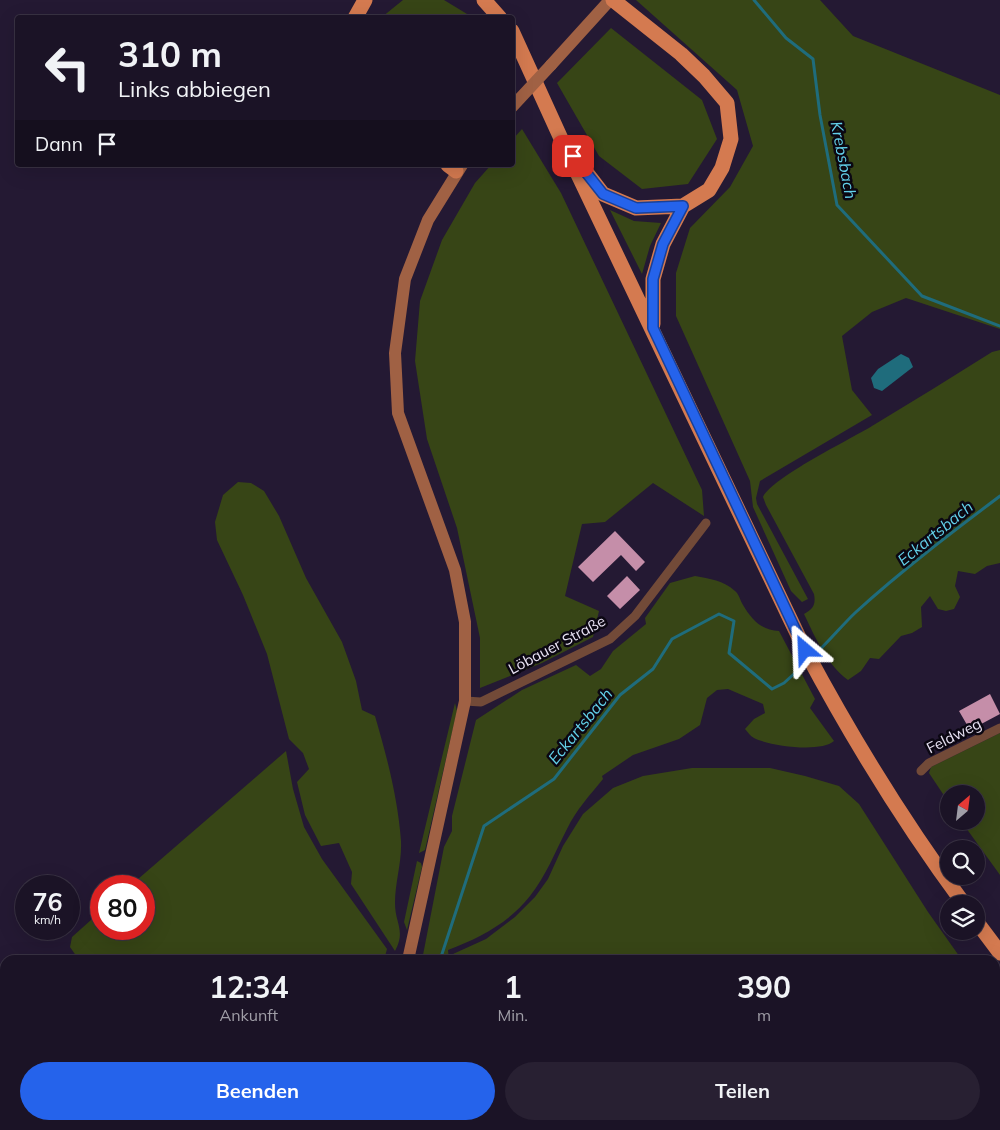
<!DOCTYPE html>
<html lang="de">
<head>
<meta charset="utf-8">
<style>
  :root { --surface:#1b1326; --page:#282032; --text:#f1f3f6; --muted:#a09ea7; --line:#393243; --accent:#2563eb }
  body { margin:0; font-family:Mulish,sans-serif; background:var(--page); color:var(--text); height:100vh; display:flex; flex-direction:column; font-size:19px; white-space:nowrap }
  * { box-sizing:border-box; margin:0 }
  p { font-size:16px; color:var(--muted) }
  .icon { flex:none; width:28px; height:28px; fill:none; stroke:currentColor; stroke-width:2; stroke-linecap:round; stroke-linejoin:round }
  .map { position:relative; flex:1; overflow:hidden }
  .details { position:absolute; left:0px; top:955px; width:1000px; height:175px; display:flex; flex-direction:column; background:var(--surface); border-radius:15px 15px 0 0; box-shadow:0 5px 20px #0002,0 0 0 1px var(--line) }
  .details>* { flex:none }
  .hud { position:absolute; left:15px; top:15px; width:500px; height:152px; border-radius:5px; box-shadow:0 5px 20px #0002,0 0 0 1px var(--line); background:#1b1326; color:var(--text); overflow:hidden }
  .needle { width:32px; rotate:28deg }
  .tools { position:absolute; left:940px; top:785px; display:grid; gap:10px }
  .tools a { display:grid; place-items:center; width:45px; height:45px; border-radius:50%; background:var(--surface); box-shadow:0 5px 20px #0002,0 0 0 1px var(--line); font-size:25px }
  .speed { position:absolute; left:15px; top:875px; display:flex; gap:10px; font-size:25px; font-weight:700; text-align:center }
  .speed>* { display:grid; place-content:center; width:65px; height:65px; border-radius:50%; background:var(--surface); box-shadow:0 5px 20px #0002,0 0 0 1px var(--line); line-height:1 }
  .speed small { font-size:12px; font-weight:400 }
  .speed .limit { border:8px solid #d22; background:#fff; color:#111 }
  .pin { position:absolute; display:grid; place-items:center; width:42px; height:42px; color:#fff; margin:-21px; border-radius:10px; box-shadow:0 2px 8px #0006 }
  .me { position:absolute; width:55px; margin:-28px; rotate:334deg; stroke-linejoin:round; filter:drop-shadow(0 0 4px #0008) }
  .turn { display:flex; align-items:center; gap:18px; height:105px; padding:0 20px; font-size:22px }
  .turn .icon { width:65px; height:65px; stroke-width:2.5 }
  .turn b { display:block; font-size:35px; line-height:42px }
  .then { display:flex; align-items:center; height:48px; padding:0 20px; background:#0003; gap:10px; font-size:19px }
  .eta { display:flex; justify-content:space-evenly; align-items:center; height:85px; text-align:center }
  .eta b { font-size:30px; font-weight:700; line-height:35px }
  .button { display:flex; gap:10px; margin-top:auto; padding:10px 20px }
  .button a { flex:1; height:58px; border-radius:30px; background:var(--accent); color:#fff; font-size:20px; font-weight:700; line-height:58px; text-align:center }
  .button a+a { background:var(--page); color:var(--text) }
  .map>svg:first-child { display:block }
  .green { fill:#374516 }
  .water { fill:#1f6c7c }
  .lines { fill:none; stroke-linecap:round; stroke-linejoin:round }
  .stream { stroke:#1f6c7c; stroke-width:3 }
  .building { fill:#c58ea9 }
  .minor { stroke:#724a38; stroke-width:9 }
  .secondary { stroke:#a06144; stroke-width:12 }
  .trunk { stroke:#d47a50; stroke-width:15 }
  .secondary-bridge { stroke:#a06144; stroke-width:12 }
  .route-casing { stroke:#184099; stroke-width:12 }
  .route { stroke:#2563eb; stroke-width:9 }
  .labels { text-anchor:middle; stroke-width:5; stroke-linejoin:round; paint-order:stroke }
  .street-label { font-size:15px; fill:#e9e3f4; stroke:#0b0712 }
  .water-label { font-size:16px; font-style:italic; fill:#63d1ea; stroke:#0b0712 }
</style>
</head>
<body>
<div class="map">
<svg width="1000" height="1130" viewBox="0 0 1000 1130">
  <rect width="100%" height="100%" fill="#241933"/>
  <path class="green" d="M403,0h41l28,17h-90z
    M636,0h184l33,36 147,59v234l-94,-31 -34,14 -30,24 10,54 20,25 -112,66 -4,17 1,6 51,95 -6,3 -11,-11 -38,-84 -3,-26 -74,-165v-43l14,-45 40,-41 23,-41 -16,-56z
    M611,28l91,72 15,39 -29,45 -46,5 -43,-33 -42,-73z
    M522,129l39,64 141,297 2,26 -51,-33 -48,39 -23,2 -17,72 34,15 -6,26 -51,26 -62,25v-50l-23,-110 -30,-89 -12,-78 5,-60 22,-61 33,-57 16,-18h21l1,-26z
    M610,210l24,11 27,2 -11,23 -8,28z
    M1000,350v213l-13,3 -12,8 -17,-3 -3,15 5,11 -6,12 -8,2 -8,-2 -8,-13 -9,11 1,20 -10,6 -11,3 -22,23 -9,-1 -9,13 -13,9c-21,-15 -33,-43 -44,-66 9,-5 12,-9 10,-20l-48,-89 -3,-8c10,-20 86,-57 109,-71 40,-24 80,-49 120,-74z
    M238,482l13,1 13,8 15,25 27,62 36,64 14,39 6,29 13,6c12,41 23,83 26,125 1,21 -6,41 -6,62 0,21 11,27 0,48l-44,-67 1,-12 -13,-29 -18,3 -16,-31 -8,-33 12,-13 -6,-16 -14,-14 -22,-85 -24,-59 -26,-55 -2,-18 8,-27z
    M695,576c15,3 28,4 40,15 4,3 5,9 8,14 9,15 18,25 36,26l36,68 -5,9 24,33c-13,12 -65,5 -80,-3 -4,-2 -6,-6 -9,-9l9,-10 11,-6 -2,-9 -35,-15 -11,1 -10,8 -7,27 -21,14 -46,16 -31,21 1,3c-13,16 -27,31 -36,50 -12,23 -21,47 -37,67 -21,27 -51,42 -82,54l1,10h-22l-4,-5 21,-108 8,-16v-15l24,-96 46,-30 54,-25 14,11 11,-7 12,-18 33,-27 -1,-6 25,-35z
    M455,703l2,8 -32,139 -6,3z
    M1000,733v142l-39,-54h15v-27h-27v9l-20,-30 2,-6z
    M286,751l7,38 11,38 18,32 65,90 -3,11h-305l-9,-13 2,-10 29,-26v18h43v-43h-14z
    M692,768h78l35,8 34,10 20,18 69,108 34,48h-503l-6,-6 33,-15 29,-22 20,-20 13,-18 15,-33 20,-32 30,-26 30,-12z
    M417,861l4,2 1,4 -15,63 -3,-8z
    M995,1001l5,6v123h-164l-2,-5h161z
    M207,1125h116l-4,5h-109z"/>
  <path class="water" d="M901,354l8,4 4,9 -31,24 -8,-3 -3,-10 7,-9z"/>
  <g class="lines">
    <path class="stream" d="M754,0l32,38 27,21 7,56 17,90 85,91 78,30
      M813,656c15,-13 28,-30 43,-44 45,-41 95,-79 144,-116
      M440,960l44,-134 70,-47 66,-84 33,-26 19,-30 47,-25 15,7 -5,32 43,36 12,-6 23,-21
      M403,1130l1,-5"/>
  </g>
  <path class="building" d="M615,531l30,31 -9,9 -15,-16 -28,27 -15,-15z
    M627,576l13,14 -20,19 -13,-13z
    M990,694l10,20 -30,16 -11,-19z"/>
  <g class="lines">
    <path class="minor" d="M465,701l16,1 129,-63 25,-23 71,-93
      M921,771l8,-8 71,-35
      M454,1130l1,-5"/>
    <path class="secondary" d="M551,65l59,-65
      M408,960l57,-259v-79l-10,-52 -57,-157 -3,-60 10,-74 23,-59 34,-55
      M352,1130l3,-5"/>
    <path class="trunk" d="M484,0l16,18
      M613,0l68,54 23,22 23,27 4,36 -9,29 -13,22 -26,16 -20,38 -10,35v45
      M355,18l10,-18
      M512,31l51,112 242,507c47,88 99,173 159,254
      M448,165l8,6
      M583,168l20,26 33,14 47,-2
      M976,921l24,32"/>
    <path class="secondary-bridge" d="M512,107l39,-42"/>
  </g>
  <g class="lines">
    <defs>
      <path id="route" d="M573,156l30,38 33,14 47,-2 -20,38 -10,35v49l152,322"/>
    </defs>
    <use href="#route" class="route-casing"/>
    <use href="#route" class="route"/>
  </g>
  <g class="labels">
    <g class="street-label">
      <text transform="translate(557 645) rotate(-28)" y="5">Löbauer Straße</text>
      <text transform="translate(954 736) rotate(-27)" y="5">Feldweg</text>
    </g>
    <g class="water-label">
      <text transform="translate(844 160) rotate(79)" y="6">Krebsbach</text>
      <text transform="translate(935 533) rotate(-39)" y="6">Eckartsbach</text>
      <text transform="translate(580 726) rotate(-51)" y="6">Eckartsbach</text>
    </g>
  </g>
</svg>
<div class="tools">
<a><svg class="needle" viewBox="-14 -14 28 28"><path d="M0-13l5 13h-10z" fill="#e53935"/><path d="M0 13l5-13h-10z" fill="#a09ea7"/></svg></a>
<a><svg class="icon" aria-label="search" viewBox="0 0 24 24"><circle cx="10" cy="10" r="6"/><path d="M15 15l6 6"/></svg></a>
<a><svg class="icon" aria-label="layers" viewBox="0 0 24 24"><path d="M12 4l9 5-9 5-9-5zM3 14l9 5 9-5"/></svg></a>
</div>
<div class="speed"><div>76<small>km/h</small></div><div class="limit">80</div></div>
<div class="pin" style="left:573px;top:156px;background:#d93025"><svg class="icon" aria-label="arrive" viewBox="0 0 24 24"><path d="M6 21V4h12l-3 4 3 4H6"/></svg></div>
<svg class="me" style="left:805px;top:650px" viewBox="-20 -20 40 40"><path d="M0-17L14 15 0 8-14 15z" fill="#2563eb" stroke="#fff" stroke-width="4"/></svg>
<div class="hud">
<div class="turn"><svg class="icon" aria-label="left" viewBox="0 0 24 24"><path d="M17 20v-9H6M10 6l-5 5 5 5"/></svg><div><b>310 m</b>Links abbiegen</div></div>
<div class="then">Dann<svg class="icon" aria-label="arrive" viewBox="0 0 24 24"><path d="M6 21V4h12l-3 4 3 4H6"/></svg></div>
</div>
<section class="details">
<div class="eta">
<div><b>12:34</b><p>Ankunft</p></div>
<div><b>1</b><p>Min.</p></div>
<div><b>390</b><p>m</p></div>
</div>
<div class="button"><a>Beenden</a><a>Teilen</a></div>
</section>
</div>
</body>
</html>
